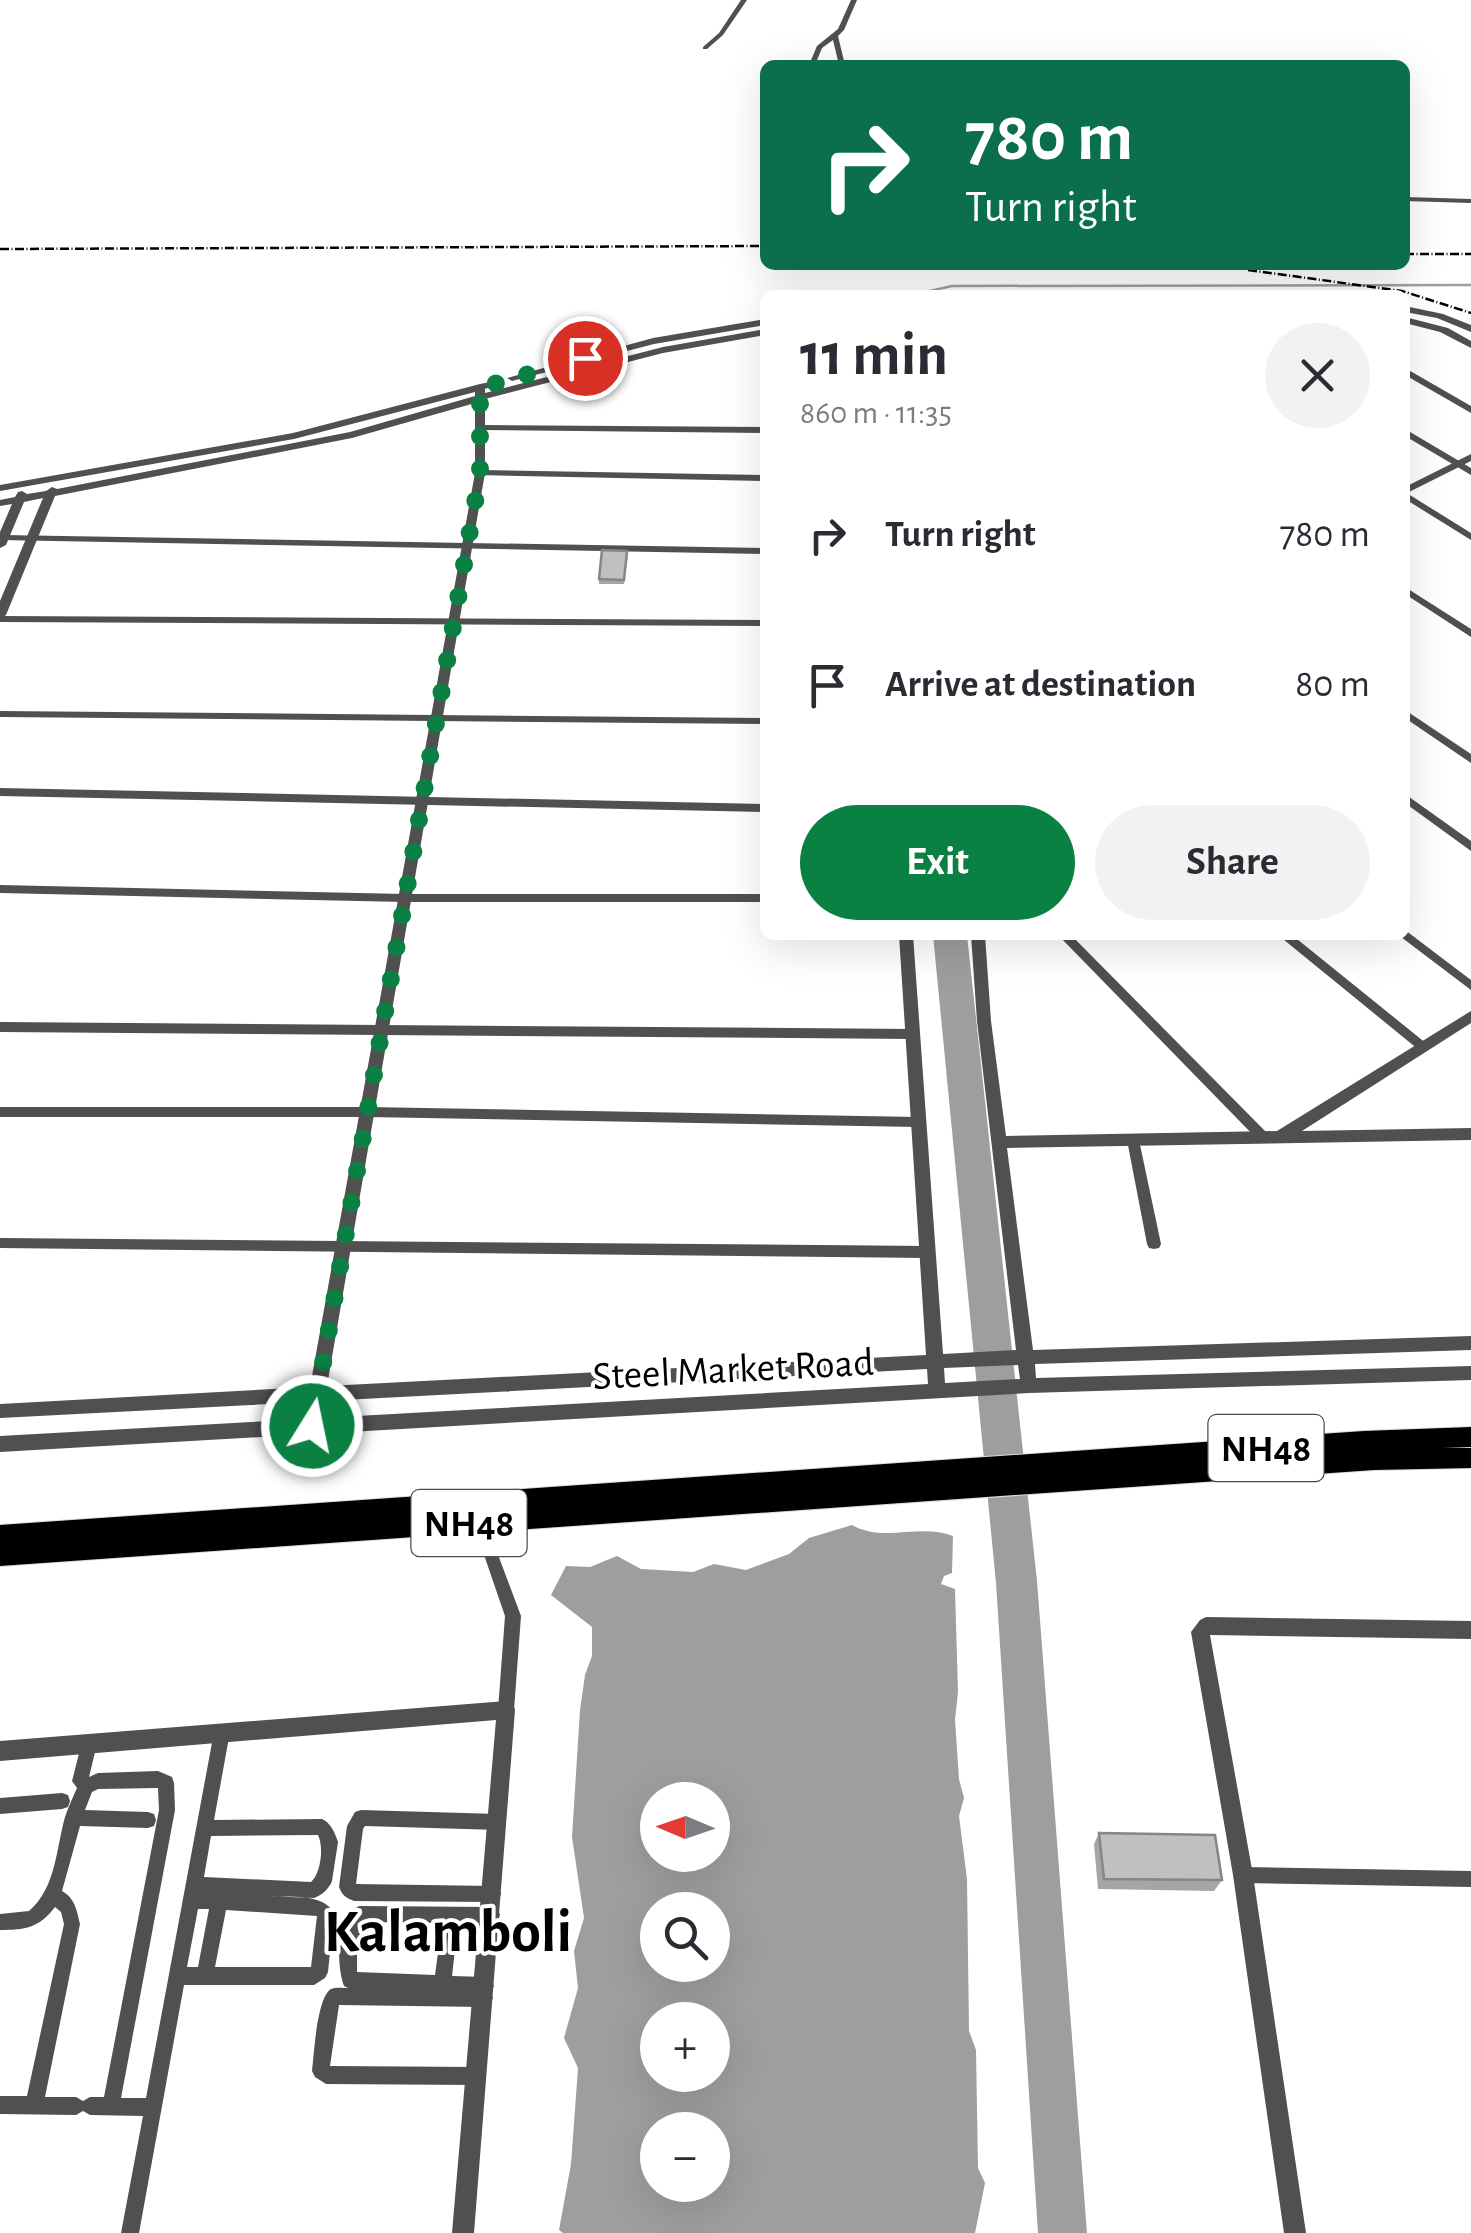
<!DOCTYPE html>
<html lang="en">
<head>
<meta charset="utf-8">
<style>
  :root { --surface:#fff; --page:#f2f2f3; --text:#2b2b33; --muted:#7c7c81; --accent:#0b8043 }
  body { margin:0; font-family:"Alegreya Sans",sans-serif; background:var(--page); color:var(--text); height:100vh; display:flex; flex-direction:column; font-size:38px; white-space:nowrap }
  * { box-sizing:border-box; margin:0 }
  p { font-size:32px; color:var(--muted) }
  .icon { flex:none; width:55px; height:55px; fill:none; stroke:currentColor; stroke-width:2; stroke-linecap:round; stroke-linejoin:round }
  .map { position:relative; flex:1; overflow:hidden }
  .panel { position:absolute; left:760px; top:290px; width:650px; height:650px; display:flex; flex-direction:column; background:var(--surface); border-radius:15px; box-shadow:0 10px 40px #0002 }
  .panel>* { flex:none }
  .top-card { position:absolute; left:760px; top:60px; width:650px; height:210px; border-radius:15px; box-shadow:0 10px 40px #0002; background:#0b6e4f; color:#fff; overflow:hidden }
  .needle { width:65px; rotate:272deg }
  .tools { position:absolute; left:640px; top:1782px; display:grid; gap:20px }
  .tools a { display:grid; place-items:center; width:90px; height:90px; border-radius:50%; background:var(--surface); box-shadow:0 10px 40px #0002; font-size:50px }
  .pin { position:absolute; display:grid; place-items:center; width:85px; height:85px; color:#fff; margin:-42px; border:5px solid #fff; border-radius:50%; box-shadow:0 2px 10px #0007 }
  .me { position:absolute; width:110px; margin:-55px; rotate:10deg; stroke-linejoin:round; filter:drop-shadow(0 0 8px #0008) }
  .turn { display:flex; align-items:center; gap:35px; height:210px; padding:0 40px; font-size:45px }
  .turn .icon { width:130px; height:130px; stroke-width:2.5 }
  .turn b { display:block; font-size:70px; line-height:85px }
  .round { display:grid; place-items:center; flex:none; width:105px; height:105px; border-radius:52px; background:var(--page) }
  .overview { display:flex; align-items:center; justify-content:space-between; height:170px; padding:0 40px }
  h1 { font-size:60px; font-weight:600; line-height:75px }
  .cta { display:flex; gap:20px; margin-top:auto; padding:20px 40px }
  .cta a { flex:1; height:115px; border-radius:60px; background:var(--accent); color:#fff; font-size:40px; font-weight:600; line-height:115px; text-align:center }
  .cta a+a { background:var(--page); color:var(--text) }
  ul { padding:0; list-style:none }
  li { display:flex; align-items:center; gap:30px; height:150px; padding:0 40px }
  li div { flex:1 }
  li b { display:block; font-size:38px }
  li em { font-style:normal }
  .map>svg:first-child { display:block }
  .water { fill:#9e9e9e; fill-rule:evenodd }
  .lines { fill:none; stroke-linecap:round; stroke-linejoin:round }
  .stream { stroke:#9e9e9e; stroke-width:2.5 }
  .trunk-casing { stroke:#dbdbdb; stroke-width:2 }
  .minor { fill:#505050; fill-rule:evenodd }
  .tertiary { fill:#505050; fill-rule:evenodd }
  .trunk { fill:#000; fill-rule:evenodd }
  .rail { stroke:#000; stroke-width:2.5; stroke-dasharray:9 2.5 1 2.5; stroke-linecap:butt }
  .wall { fill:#a5a5a5 }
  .building { fill:#c0c0c0; stroke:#868686; stroke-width:2.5 }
  .route { stroke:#0b8043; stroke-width:18; stroke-dasharray:0 32.4 }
  .labels { text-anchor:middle; stroke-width:8; stroke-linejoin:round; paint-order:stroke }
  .shield { fill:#fff; stroke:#4c4c4c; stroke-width:2.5 }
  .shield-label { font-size:38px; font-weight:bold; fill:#000 }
  .street-label { font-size:40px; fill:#000; stroke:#fff }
  .near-district-label { font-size:60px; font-weight:bold; fill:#000; stroke:#fff }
</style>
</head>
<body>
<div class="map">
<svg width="1471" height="2233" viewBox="0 0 1471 2233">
  <rect width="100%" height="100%" fill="#fff"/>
  <path class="water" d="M933,935h34l70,646 50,652h-49l-42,-650z
    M852,1525c32,18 68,-2 101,11l-1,37 -8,3 -3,8 14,5 3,103 -3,28 4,59 5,19 -5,18 8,63 2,152 7,19 2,118 7,15 -10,50h-412l-4,-3 12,-66 7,-96 -14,-30 14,-50 -4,-37 10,-33 -12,-81 8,-127 5,-35 7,-19v-29l-41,-32 15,-29 24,1 27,-11 24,13 52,3 21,-8 32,6 43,-16 20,-16zM658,1800h54v55h-54zM658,1910h54v55h-54zM658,2020h54v55h-54zM658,2130h54v55h-54z"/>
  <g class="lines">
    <path class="stream" d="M912,295l40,-9 519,-1"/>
    <defs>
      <path id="trunk" d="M1471,1427v20l-28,1h28v20l-97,2 -1374,96v-41l1364,-94z"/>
    </defs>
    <use href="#trunk" class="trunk-casing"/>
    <path class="minor" d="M741,0h6l-24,35 -16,14h-4v-2l16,-14z
      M851,0h6l-13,30 -6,6 7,29h-6l-6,-25 -11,8 -7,17h-6l8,-19 21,-17z
      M1405,197l66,2v4l-66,-2z
      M1405,368l66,38v7l-66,-38z
      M482,425l283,2v6l-286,-3 -1,-2z
      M1405,429l66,39v7l-66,-39z
      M480,470l285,5v6l-288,-6v-4z
      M1405,492l66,41v7l-66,-41z
      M3,535l762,13v6l-765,-14v-4z
      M1405,587l66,42v8l-66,-43z
      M0,616l765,4v6l-765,-4z
      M1405,710l66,44v9l-66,-45z
      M0,711l765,7v6l-765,-7z
      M0,788l765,16v8l-765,-16z
      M1405,794l66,47v10l-66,-48z
      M0,885l405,9h360v8h-360l-405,-9z
      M1405,930l66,50v10l-70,-53 -1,-2h5z
      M1058,935h13l197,199 2,4 -2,4h-8z
      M1278,935h14l135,109 2,3 -2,3h-8z
      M0,1022l912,7 6,5 -6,5 -912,-7z
      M0,1107h367l551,10 4,2 2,3 -2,3 -4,2 -551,-10h-367z
      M1133,1135l4,1 2,4 22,104 -2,4 -5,1 -5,-1 -2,-4 -20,-104 2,-4z
      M0,1238l928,8 5,2 2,4 -2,4 -5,2 -928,-10z
      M495,1514l5,2 2,5 -5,31 24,64 -7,94 -2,5 -6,3 -6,-3 -2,-5 7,-94 -22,-64 7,-36z
      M222,1724l6,2 2,6 -16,88 108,-1c9,4 13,14 16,23l-6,39c-3,8 -10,14 -18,17l-47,-2c22,2 55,-4 67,17l-6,59 -3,6 -11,7h-130l-45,248h-18l22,-117 -53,-1 -7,-4 -7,4 -76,-1v-18h27l37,-172 -3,-12 -6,-5c-16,21 -30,23 -55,23v-16l29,-3c27,-23 27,-62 36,-94 3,-9 8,-20 12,-29l-5,-7 11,-43 6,-2 6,2 2,6 -8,33 9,-4 60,-2 14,6 2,6 1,27 -54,288h25l68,-366 2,-6zM158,1788l1,22 -55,287h-14l-7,4 -7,-4h-31l35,-173c-3,-13 -5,-26 -18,-33l18,-65 68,2 6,-2 2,-6 -2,-6 -6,-2 -63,-2 7,-18 6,-3zM318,1835c6,12 3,38 -7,47l-107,-5 7,-41zM198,1909h11l-11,58h-11zM226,1910l91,6 -6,51h-96z
      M62,1793l6,2 2,6 -2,6 -6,2 -62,5v-16z
      M361,1810l137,4 6,2 2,6 -2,6 -6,2 -133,-4 -2,3 -7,55 137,2 6,2 2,6 -2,6 -6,2 -139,-1c-8,-3 -12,-6 -15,-14l8,-61 8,-14z
      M1243,1867l228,4v16l-228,-4 -6,-2 -2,-6 2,-6z
      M359,1906l133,1 6,2 2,6 -2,6 -6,2h-34l-6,53 33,1 6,3 3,6 -4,6 3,6 -3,6 -6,3 -145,-2 -9,61 147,1 6,3 3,6 -3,6 -6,3 -151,-1 -11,-7 -3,-6c2,-17 5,-74 19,-82 4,-2 12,-1 17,-1l-4,-2c-8,-23 -8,-66 15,-80zM364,1922l78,1 -7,52 -78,-3v-26z"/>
    <path class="tertiary" d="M1405,306l38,8 28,11v7l-34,-14 -32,-6z
      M1405,317l43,11 23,13v7l-31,-16 -35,-9z
      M765,319v6l-111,19 -142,37 -5,-3 146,-40z
      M765,329v6l-102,18 -178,46v74l-158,913 599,-31 -27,-420h14l30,419 73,-4 -39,-329 -6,-86h14l6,86 15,115 271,-5 194,-120v12l-169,108 169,-3v12l-464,8 26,202 438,-14v14l-436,14 1,14 435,-12v14l-442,13 -1029,59v-16l304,-17 3,-17 -307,16v-14l310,-17 165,-914v-70l-123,35 -297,58 -49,119 -6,4v-18l43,-103 -19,4 -18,43 -6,3v-16l12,-28 -12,2v-6l15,-3 3,-5 4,-1 5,3 19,-3 6,-4 5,2 293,-57 125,-36v-4l-181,47 -294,52v-6l293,-52 187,-49 10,-2 5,3 -10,4v4l178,-46zM1018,1365l2,14 -75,4 -1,-15zM927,1369l1,15 -607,34 3,-17z
      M1471,454v7l-66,33v-7z
      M1206,1617l265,4v18l-261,-4 43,240 53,358h-22l-51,-358 -42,-243 9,-12z
      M506,1701l7,2 2,7 -41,523h-22l44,-513 -496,41v-20z"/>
    <use href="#trunk" class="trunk"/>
    <path class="rail" d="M0,249l765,-3
      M1405,254h66
      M1248,270l154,21 69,22"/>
  </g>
  <path class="wall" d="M628,555l-4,29h-25v-5z
    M1099,1833l123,47 -8,11 -116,-2 -4,-45z"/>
  <path class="building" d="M602,550l25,1 -3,29 -25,-1z
    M1099,1833l116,2 7,45 -118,-1z"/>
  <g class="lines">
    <path class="route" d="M312,1426l168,-952v-86l105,-30"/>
  </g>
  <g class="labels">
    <g class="shield">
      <rect x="1208.5" y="1415" width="115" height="66" rx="8"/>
      <rect x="411.5" y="1490" width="115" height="66" rx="8"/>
    </g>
    <g class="shield-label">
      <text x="1266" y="1461">NH48</text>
      <text x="469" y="1536">NH48</text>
    </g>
    <g class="street-label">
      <text transform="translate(733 1368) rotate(-3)" y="14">Steel Market Road</text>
    </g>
    <g class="near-district-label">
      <text x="448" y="1951">Kalamboli</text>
    </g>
  </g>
</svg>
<div class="tools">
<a><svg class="needle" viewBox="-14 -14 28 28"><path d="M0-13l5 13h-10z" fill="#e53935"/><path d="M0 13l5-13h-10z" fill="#7c7c81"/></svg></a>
<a><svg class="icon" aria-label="search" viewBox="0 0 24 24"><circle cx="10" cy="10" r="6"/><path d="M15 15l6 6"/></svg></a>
<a>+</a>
<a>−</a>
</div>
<div class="pin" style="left:585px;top:358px;background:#d93025"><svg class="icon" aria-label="arrive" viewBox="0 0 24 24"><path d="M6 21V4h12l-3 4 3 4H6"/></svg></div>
<svg class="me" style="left:312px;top:1426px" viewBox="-20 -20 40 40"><circle r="17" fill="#0b8043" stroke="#fff" stroke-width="3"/><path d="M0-11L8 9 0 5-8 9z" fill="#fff"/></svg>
<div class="top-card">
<div class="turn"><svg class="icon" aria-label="right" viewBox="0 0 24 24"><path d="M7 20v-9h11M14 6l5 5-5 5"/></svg><div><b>780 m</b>Turn right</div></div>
</div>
<section class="panel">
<div class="overview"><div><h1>11 min</h1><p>860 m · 11:35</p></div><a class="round"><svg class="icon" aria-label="close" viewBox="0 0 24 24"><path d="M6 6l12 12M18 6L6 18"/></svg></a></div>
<ul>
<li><svg class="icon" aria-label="right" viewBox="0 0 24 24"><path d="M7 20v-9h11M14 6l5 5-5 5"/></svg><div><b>Turn right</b></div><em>780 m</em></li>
<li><svg class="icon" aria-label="arrive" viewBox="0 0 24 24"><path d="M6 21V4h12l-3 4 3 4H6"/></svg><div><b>Arrive at destination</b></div><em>80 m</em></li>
</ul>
<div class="cta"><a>Exit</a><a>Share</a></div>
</section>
</div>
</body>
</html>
